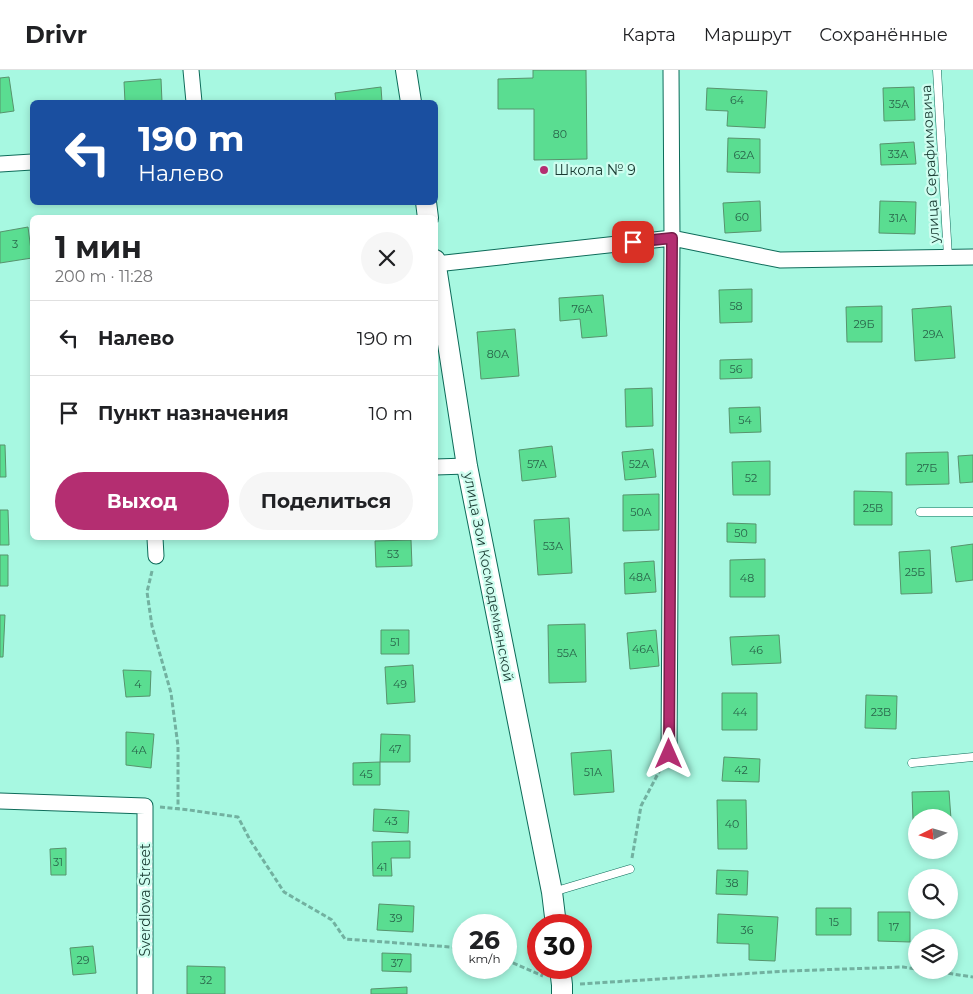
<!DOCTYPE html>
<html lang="ru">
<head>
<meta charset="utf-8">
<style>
  :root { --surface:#fff; --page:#f6f6f6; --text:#202124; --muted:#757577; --line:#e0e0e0; --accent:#b42e71 }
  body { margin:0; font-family:Montserrat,sans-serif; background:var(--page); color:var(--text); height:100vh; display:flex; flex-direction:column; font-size:19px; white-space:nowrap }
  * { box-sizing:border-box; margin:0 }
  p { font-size:16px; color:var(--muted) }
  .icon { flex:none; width:28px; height:28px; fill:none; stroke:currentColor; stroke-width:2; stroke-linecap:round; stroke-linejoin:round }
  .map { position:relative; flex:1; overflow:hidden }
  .sheet { position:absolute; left:30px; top:145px; width:408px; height:325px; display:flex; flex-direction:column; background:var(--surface); border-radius:8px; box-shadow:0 2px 8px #0003 }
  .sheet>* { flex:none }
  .banner { position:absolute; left:30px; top:30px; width:408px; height:105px; border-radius:8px; box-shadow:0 2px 8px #0003; background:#1a4fa0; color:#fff; overflow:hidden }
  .needle { width:32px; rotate:265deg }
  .fabs { position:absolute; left:908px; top:739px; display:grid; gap:10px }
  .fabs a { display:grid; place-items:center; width:50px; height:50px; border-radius:50%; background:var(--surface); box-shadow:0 2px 8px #0003; font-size:25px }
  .speed { position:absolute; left:452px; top:844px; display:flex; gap:10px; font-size:25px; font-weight:700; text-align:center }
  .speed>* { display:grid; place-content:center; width:65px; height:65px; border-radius:50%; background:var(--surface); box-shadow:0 2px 8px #0003; line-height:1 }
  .speed small { font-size:12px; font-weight:400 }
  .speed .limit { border:8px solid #d22; background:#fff; color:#111 }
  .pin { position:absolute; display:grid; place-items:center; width:42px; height:42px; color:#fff; margin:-21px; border-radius:10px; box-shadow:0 2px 8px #0006 }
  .me { position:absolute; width:55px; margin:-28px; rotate:0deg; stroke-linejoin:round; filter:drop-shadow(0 0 4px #0008) }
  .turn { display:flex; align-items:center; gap:18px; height:105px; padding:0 25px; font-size:22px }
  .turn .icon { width:65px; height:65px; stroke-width:2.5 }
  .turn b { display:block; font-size:35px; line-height:42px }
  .round { display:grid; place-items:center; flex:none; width:52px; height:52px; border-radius:26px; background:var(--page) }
  .summary { display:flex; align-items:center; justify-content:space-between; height:85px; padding:0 25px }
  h1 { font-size:30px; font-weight:700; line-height:38px }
  .primary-button { display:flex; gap:10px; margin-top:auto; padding:10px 25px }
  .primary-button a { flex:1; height:58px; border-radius:30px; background:var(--accent); color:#fff; font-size:20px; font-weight:700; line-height:58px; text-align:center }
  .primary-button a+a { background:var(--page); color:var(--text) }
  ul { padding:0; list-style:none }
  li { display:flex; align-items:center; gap:15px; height:75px; padding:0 25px; border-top:1px solid var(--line) }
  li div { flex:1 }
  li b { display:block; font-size:19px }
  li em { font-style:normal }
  header { display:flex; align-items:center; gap:30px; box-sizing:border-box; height:70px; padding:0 25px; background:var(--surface); border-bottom:1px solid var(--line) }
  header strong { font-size:24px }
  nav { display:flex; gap:28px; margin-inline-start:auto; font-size:18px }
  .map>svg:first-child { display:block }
  .building { fill:#5add91; stroke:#57936d }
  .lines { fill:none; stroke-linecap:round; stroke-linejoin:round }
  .lane-casing { stroke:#0e6c5a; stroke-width:9 }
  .street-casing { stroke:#0e6c5a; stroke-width:17 }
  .secondary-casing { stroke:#0e6c5a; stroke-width:22 }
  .path { stroke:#72b1a0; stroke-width:3; stroke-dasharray:5 2.5; stroke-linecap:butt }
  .lane { stroke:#fff; stroke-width:8 }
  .street { stroke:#fff; stroke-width:15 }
  .secondary { stroke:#fff; stroke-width:20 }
  .route-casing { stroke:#751e49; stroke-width:12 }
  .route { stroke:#b42e71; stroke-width:9 }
  .poi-dot { fill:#b42e71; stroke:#cffef0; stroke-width:2 }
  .labels { text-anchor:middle; stroke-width:4.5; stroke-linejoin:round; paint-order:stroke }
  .number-label { font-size:11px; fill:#29644a }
  .street-label { font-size:14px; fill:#193b32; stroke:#cffef0 }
  .poi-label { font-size:14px; fill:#193b32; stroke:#cffef0; text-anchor:start }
</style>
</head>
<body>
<header>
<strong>Drivr</strong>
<nav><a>Карта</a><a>Маршрут</a><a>Сохранённые</a></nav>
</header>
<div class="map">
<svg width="973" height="924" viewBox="0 0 973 924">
  <rect width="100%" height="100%" fill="#a7f8e1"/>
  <path class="building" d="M533,0h53l1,89 -53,1v-51h-36v-30l35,-1z
    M9,7l5,34 -14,2v-35z
    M161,9l1,23h-37l-1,-20z
    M381,17l1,15h-46l-1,-9z
    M914,17l1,33 -31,1 -1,-33z
    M707,18l60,3 -2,37 -38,-2 1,-15 -22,-1z
    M728,68l32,1v34l-33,-1z
    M914,72l2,22 -35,1 -1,-21z
    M760,131l1,30 -36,2 -2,-30z
    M880,131l36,1 -1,32 -36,-1z
    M28,157l4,31 -32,5v-31z
    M752,219v33l-32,1 -1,-33z
    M603,225l4,41 -25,2 -2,-19 -20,2 -1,-23z
    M882,236v36h-35l-1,-35z
    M951,236l4,52 -40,3 -3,-52z
    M515,259l4,47 -38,3 -4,-47z
    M752,289v19l-32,1v-19z
    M652,318l1,38 -27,1 -1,-38z
    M760,337l1,25 -31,1 -1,-25z
    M0,375h5l1,32h-6z
    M552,376l4,31 -34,4 -3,-31z
    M653,379l3,28 -31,3 -3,-28z
    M948,382l1,32 -43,1v-32z
    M973,385v27l-13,1 -2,-27z
    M770,391v34h-37l-1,-33z
    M854,421l38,1v33h-38z
    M659,424v36l-36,1v-36z
    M0,440h8l1,35h-9z
    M569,448l3,55 -34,2 -4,-55z
    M727,453l29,1v19l-29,-1z
    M411,470l1,26 -36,1 -1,-26z
    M973,474v36l-17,2 -5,-35z
    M930,480l2,43 -31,1 -2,-42z
    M0,485h8v31h-8z
    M765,489v38h-35v-37z
    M654,491l2,31 -31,2 -1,-31z
    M0,545h5l-2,42h-3z
    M585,554l1,58 -37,1 -1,-58z
    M381,560h28v24h-28z
    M656,560l3,36 -29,3 -3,-36z
    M779,565l2,28 -49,2 -2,-28z
    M413,595l2,37 -28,2 -2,-37z
    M123,600l28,1 -1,25 -24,1z
    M722,623h35v37h-35z
    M866,625l31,1 -1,33 -31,-1z
    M126,662l28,2 -3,34 -25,-3z
    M381,664l29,1v27h-30z
    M611,680l3,42 -40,3 -3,-42z
    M724,687l36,2 -1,23 -37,-1z
    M380,692v23h-27v-22z
    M949,721l2,28h-2v-1h-33v2h-3l-1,-28z
    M717,730h29l1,49h-29z
    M374,739l35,2 -1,22 -35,-2z
    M410,771v17h-19l1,18h-19l-1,-34z
    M66,778v27h-15l-1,-26z
    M717,800l31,1 -1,24 -31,-1z
    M379,834l35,2 -1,26 -36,-2z
    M816,838h35v27h-35z
    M878,842h32v30l-32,-1z
    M718,844l60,3 -3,44 -26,-1v-16l-32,-1z
    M93,876l3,27 -23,2 -3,-27z
    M382,883l29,1v18l-29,-1z
    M187,896l38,1v27h-38z
    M407,917v7h-36v-5z"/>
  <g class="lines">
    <defs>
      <path id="lane" d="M937,0l11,187
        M920,442h53
        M912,693l61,-6
        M553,822l77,-23"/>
      <path id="street" d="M191,0l3,32
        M0,94l32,-2
        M436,194l236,-26 108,22 193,-3
        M435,397l32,-1
        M155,468l1,18
        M669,684l3,-516 -1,-168
        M0,731l145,5v188"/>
      <path id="secondary" d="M406,0l5,32
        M426,132l2,16
        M435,190l32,206 85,426 4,33
        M560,898l2,17v9"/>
    </defs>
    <use href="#lane" class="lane-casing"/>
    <use href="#street" class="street-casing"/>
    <use href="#secondary" class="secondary-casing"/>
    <path class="path" d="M152,501l-5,21 5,34 19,67 7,53v63
      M160,737l29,3 49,7 12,23 34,52 48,28 13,19 119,9
      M632,788l9,-52 20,-38
      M506,890l37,16
      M926,900l47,7
      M580,914l207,-13 116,-4 13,2"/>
    <use href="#lane" class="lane"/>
    <use href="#street" class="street"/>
    <use href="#secondary" class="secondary"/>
  </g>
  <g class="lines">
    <defs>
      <path id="route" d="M633,172l39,-4 -3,516"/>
    </defs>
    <use href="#route" class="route-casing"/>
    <use href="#route" class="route"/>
  </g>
  <circle class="poi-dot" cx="544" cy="100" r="5"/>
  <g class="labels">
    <g class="number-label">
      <text x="737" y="34">64</text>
      <text x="899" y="38">35А</text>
      <text x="560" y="68">80</text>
      <text x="898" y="88">33А</text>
      <text x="744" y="89">62А</text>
      <text x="742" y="151">60</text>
      <text x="898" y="152">31А</text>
      <text x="15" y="178">3</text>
      <text x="736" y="240">58</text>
      <text x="582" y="243">76А</text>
      <text x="864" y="258">29Б</text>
      <text x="933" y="268">29А</text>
      <text x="498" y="288">80А</text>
      <text x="736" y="303">56</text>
      <text x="745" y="354">54</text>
      <text x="537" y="398">57А</text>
      <text x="639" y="398">52А</text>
      <text x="927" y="402">27Б</text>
      <text x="751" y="412">52</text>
      <text x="873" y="442">25В</text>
      <text x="641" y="446">50А</text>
      <text x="741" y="467">50</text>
      <text x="553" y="480">53А</text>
      <text x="393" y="488">53</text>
      <text x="915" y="506">25Б</text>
      <text x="640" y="511">48А</text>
      <text x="747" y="512">48</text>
      <text x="395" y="576">51</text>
      <text x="643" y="583">46А</text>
      <text x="756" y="584">46</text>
      <text x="567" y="587">55А</text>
      <text x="138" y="618">4</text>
      <text x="400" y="618">49</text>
      <text x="740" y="646">44</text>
      <text x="881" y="646">23В</text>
      <text x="395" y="683">47</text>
      <text x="139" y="684">4А</text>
      <text x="741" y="704">42</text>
      <text x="593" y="706">51А</text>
      <text x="366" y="708">45</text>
      <text x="391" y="755">43</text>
      <text x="732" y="758">40</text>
      <text x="58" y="796">31</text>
      <text x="382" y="801">41</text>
      <text x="732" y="817">38</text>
      <text x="396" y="852">39</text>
      <text x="834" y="856">15</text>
      <text x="894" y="861">17</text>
      <text x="747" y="864">36</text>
      <text x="83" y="894">29</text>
      <text x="397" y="897">37</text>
      <text x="206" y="914">32</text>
    </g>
    <g class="street-label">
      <text transform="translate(930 94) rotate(-93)" y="5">улица Серафимовича</text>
      <text transform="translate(489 507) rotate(79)" y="5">улица Зои Космодемьянской</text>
      <text transform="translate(145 830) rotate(-90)" y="5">Sverdlova Street</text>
    </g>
    <g class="poi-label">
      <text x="554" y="105">Школа № 9</text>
    </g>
  </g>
</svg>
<div class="fabs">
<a><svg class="needle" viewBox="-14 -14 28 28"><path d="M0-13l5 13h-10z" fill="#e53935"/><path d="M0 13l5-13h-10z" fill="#757577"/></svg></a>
<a><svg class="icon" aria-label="search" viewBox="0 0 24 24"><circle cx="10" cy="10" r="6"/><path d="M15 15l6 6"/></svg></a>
<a><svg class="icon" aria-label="layers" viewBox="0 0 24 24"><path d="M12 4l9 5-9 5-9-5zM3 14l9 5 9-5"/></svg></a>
</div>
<div class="speed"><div>26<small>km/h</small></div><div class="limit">30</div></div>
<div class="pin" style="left:633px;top:172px;background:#d93025"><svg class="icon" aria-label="arrive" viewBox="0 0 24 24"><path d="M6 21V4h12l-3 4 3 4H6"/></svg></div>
<svg class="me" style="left:669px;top:684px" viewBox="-20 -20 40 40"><path d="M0-17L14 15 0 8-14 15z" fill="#b42e71" stroke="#fff" stroke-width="4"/></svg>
<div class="banner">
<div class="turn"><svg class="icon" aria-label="left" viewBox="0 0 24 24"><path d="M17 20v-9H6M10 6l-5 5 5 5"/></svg><div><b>190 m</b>Налево</div></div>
</div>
<section class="sheet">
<div class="summary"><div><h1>1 мин</h1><p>200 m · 11:28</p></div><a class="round"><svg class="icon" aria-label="close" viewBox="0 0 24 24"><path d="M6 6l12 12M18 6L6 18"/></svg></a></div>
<ul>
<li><svg class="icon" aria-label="left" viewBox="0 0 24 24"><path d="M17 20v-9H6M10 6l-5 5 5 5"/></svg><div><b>Налево</b></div><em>190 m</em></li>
<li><svg class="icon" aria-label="arrive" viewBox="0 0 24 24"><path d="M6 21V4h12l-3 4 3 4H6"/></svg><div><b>Пункт назначения</b></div><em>10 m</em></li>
</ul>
<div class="primary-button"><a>Выход</a><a>Поделиться</a></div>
</section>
</div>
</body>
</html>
